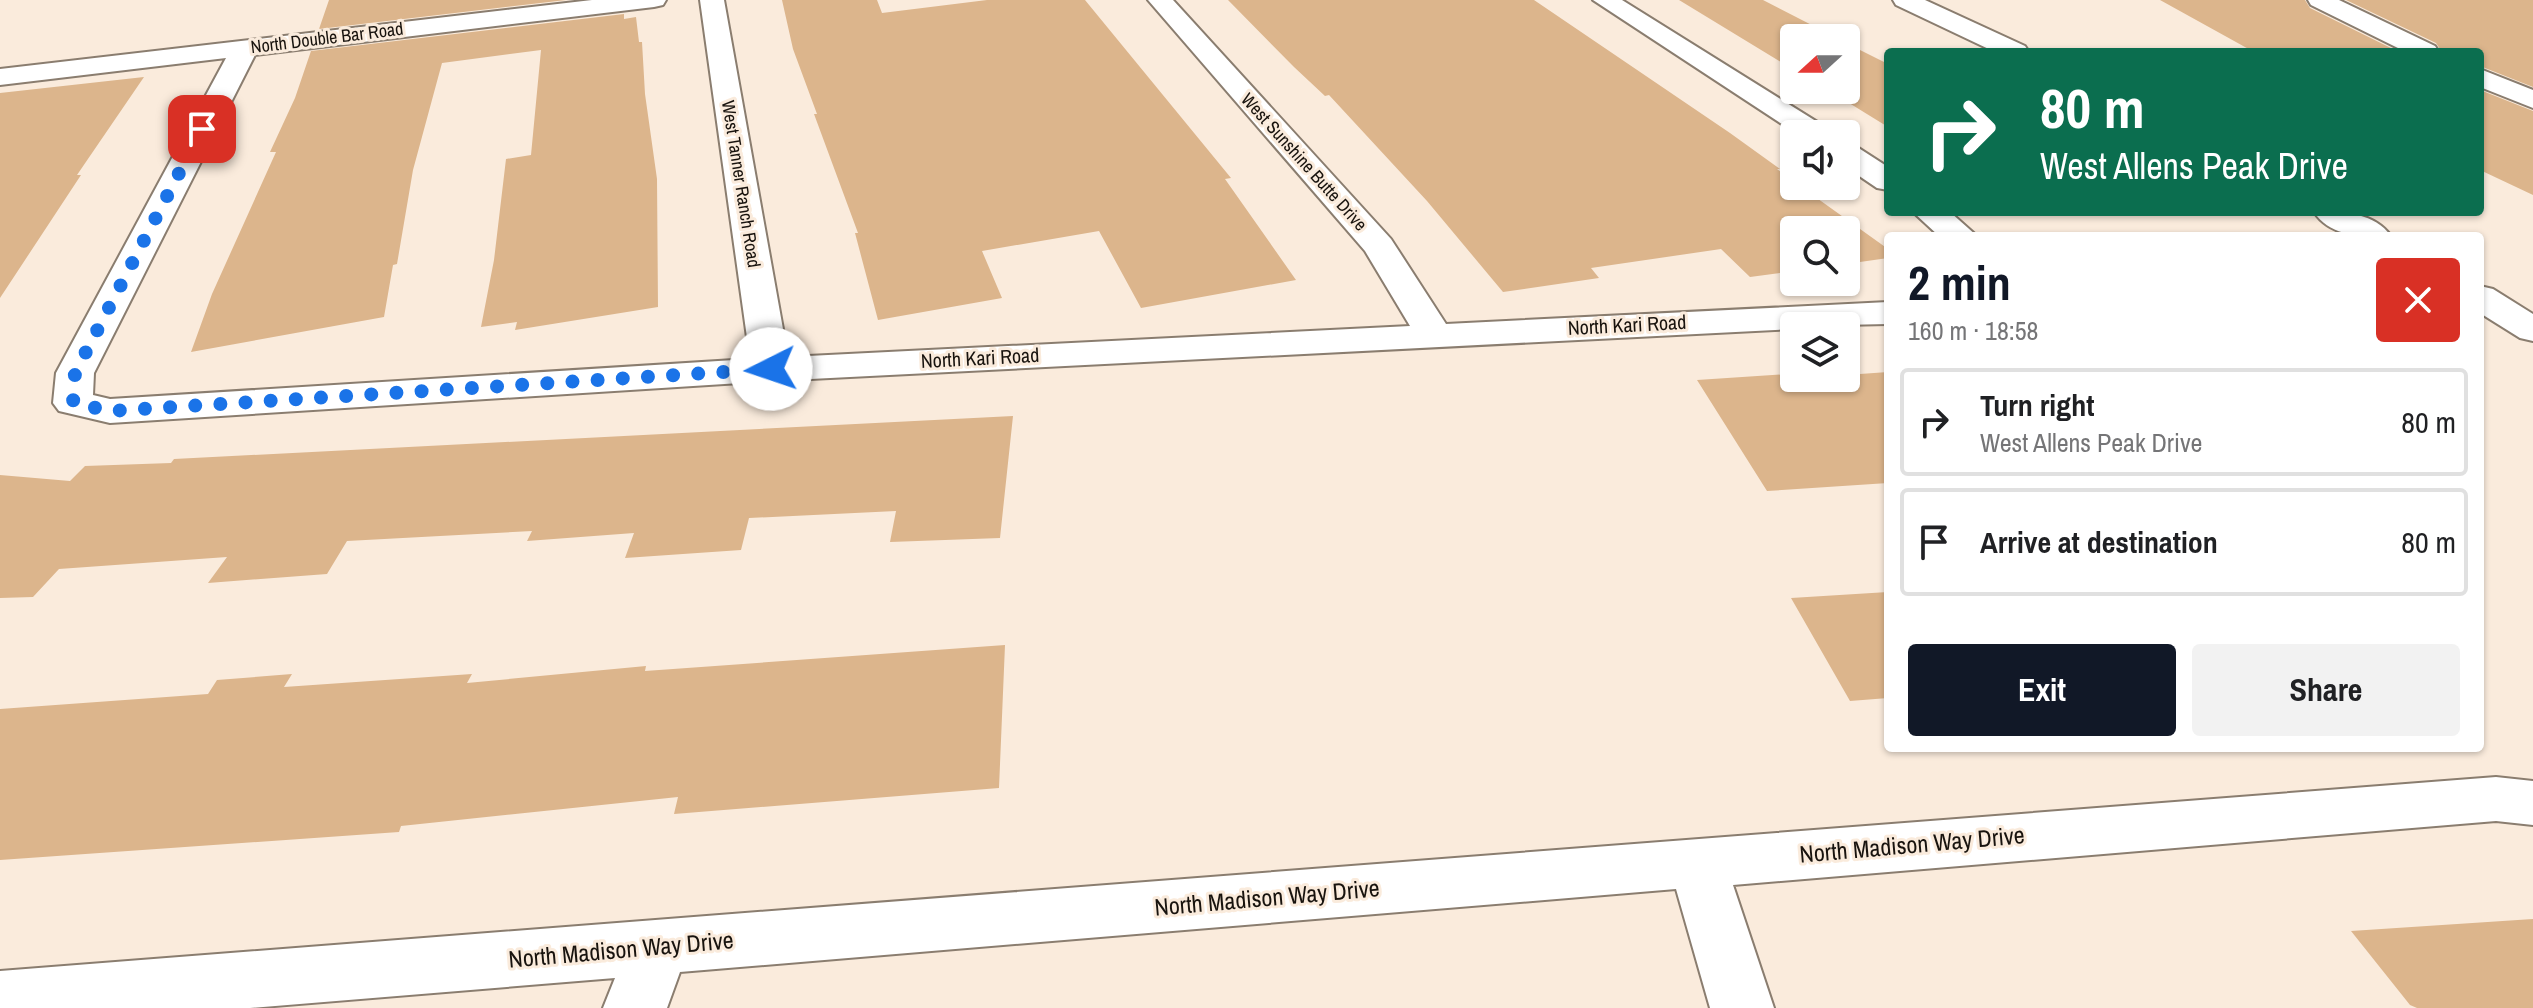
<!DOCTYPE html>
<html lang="en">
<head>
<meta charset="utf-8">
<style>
  :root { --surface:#fff; --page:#f2f2f2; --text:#202124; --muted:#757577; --line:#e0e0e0; --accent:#111827 }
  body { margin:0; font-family:"Archivo Narrow",sans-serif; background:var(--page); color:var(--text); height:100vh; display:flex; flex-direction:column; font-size:30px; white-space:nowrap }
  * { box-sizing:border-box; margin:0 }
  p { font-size:26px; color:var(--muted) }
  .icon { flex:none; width:44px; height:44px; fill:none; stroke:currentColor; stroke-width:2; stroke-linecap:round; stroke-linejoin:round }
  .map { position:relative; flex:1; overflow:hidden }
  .side { position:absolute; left:1884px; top:232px; width:600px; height:520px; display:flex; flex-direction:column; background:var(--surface); border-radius:8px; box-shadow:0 2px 6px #0004 }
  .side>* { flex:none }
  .banner { position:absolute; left:1884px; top:48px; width:600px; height:168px; border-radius:8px; box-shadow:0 2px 6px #0004; background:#0b6e4f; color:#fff; overflow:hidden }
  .needle { width:52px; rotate:249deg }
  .buttons { position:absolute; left:1780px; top:24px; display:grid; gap:16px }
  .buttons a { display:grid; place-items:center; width:80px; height:80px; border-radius:8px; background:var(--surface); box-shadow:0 2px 6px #0004; font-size:40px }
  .pin { position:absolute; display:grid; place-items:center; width:68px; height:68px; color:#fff; margin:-34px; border-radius:16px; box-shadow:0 4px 12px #0006 }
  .me { position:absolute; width:88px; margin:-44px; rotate:266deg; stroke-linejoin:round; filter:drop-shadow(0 0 6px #0008) }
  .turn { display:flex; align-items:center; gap:28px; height:168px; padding:0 24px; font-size:36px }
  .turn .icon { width:104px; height:104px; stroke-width:2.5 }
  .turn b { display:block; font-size:56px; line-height:68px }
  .round { display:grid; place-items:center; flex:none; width:84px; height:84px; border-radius:8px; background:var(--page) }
  .headline { display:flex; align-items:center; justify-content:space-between; height:136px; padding:0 24px }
  h1 { font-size:48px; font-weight:700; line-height:60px; color:var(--accent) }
  .action { display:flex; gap:16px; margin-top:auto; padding:16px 24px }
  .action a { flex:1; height:92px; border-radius:8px; background:var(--accent); color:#fff; font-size:32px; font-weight:700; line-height:92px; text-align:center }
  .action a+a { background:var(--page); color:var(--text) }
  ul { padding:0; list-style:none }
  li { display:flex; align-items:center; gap:24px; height:108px; margin:0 16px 12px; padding:0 8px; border:4px solid var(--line); border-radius:8px }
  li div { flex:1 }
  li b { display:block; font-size:30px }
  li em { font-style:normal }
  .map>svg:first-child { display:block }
  .building { fill:#dcb58c }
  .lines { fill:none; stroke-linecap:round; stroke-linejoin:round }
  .street-casing { stroke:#8a7d6f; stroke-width:4 }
  .secondary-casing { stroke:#8a7d6f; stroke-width:4 }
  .street { fill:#fff; fill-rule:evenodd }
  .secondary { fill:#fff; fill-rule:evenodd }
  .route { stroke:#1a73e8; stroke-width:14; stroke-dasharray:0 25.2 }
  .labels { text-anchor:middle; stroke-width:6; stroke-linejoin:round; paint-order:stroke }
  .far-street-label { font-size:18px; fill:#18130e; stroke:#faebdc }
  .street-label { font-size:20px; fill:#18130e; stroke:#faebdc }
  .near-street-label { font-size:24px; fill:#18130e; stroke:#faebdc }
</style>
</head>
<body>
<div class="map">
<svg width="2533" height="1008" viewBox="0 0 2533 1008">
  <rect width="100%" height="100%" fill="#faebdc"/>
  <path class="building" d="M329,0h237l-247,29z
    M782,0h95l5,13 105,-13h98l146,178 -6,1 71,101 -155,28 -42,-77 -117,20 20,47 -124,22 -23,-87h3l-44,-119h3l-24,-65z
    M1228,0h306l196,133 50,36h-3l17,13v4h6l88,63v9l-42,6v-34h-52v41l-44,6 -29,-28 -130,19 8,10 -96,14 -76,-91 -98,-106 -4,1 -31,-29z
    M1679,0h84l74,38h-43v32z
    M2160,0h145l5,8 89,44h-145z
    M2346,0h187v87l-53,-21v-14h-38l-6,-9z
    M624,14v5l12,-2 3,25h3l3,52 12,85 1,128 -143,23 2,-8 -36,5 13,-67 12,-101 25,-4 10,-105 -99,13 -29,107 -16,94 -4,1 -9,52 -193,35 21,-58 64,-142h-6l25,-54 16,-47z
    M1846,43l42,21v63l-60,-37h18z
    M144,77l-67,98h4l-81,123v-205z
    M2480,90l53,21v84l-53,-25z
    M1888,372v111l-121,8 -70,-111 92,-6 3,4h54v-3z
    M1013,416l-13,122 -110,4 6,-31 -147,7 -8,32 -116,8 9,-25 -107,8 5,-10 -185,10 -20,33 -119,9 19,-26 -168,12 -26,28 -33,1v-123l70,6 15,-15 86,-3 3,-4z
    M1888,592v106l-38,3 -59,-103z
    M1005,645l-6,143 -325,26 4,-17 -277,29 -2,6 -399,28v-151l208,-15 9,-14 75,-6 -8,13 188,-13 -5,9 179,-17 -1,5z
    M2533,919v89h-116l-7,-3 -59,-74z"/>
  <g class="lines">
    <defs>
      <path id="street" d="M592,0h74l-3,5 -9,2 -399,48 -161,318 -1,22 17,4 640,-40 -50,-359h24l64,357 622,-31 -45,-75 -217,-251h25l218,239 55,85 442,-22v22l-94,2v3l-1023,52 -661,42 -51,-12 -6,-8 3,-30 170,-315 -226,27v-16z
        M1593,0h29l205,128 5,6h-35z
        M2308,0h31l96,46 4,6h-33l-95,-47z
        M2480,69l53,21v18l-53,-21z
        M1846,144l11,3 31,20v23l-11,-2 -31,-21z
        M1913,212h37l27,24h-38z
        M2496,777l37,4v44l-37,-4 -763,64 41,123h-64l-34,-119 -996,83 -13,36h-64l12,-30 -365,30h-250v-37z"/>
      <path id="secondary" d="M1893,0h32l100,46 4,6h-34l-99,-47z
        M2314,212c27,0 59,-1 77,24 -28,0 -60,2 -77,-24z
        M2480,286l13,3 40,25v27l-13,-3 -40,-25z"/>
    </defs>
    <use href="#street" class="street-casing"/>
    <use href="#secondary" class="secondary-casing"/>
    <use href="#street" class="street"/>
    <use href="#secondary" class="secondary"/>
  </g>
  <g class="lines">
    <path class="route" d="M202,129l-127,244 -2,30 37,8 661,-42"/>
  </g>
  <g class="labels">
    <g class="far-street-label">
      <text transform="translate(327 38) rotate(-7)" y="6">North Double Bar Road</text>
      <text transform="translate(1304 162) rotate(48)" y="6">West Sunshine Butte Drive</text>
      <text transform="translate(741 184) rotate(81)" y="6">West Tanner Ranch Road</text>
    </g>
    <g class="street-label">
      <text transform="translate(1627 325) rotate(-3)" y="7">North Kari Road</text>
      <text transform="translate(980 358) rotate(-3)" y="7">North Kari Road</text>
    </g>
    <g class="near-street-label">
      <text transform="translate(1912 845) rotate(-5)" y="8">North Madison Way Drive</text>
      <text transform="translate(1267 898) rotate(-5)" y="8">North Madison Way Drive</text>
      <text transform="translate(621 950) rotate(-5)" y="8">North Madison Way Drive</text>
    </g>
  </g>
</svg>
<div class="buttons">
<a><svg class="needle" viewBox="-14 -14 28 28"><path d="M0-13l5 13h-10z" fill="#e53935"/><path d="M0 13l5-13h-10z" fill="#757577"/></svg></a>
<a><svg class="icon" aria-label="sound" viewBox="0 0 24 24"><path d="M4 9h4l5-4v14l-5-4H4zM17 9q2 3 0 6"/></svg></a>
<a><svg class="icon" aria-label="search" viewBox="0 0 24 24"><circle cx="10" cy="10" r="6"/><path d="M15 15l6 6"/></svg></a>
<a><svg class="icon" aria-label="layers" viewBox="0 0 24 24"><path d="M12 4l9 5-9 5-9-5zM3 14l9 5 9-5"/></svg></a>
</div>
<div class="pin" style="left:202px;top:129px;background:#d93025"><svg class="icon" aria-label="arrive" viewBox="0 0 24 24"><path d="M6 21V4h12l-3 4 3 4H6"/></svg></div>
<svg class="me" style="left:771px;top:369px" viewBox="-20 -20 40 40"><circle r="19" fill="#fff"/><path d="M0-13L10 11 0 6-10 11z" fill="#1a73e8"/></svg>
<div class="banner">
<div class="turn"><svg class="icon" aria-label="right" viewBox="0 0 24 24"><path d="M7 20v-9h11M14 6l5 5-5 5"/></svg><div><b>80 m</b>West Allens Peak Drive</div></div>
</div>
<section class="side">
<div class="headline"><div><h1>2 min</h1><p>160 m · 18:58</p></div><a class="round" style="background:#d93025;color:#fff"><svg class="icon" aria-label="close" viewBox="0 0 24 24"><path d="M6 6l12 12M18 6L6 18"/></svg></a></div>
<ul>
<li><svg class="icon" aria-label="right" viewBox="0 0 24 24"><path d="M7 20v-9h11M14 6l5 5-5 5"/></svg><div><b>Turn right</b><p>West Allens Peak Drive</p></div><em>80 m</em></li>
<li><svg class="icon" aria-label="arrive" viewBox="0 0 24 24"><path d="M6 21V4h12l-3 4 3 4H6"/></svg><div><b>Arrive at destination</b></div><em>80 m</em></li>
</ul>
<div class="action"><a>Exit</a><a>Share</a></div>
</section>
</div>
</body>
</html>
